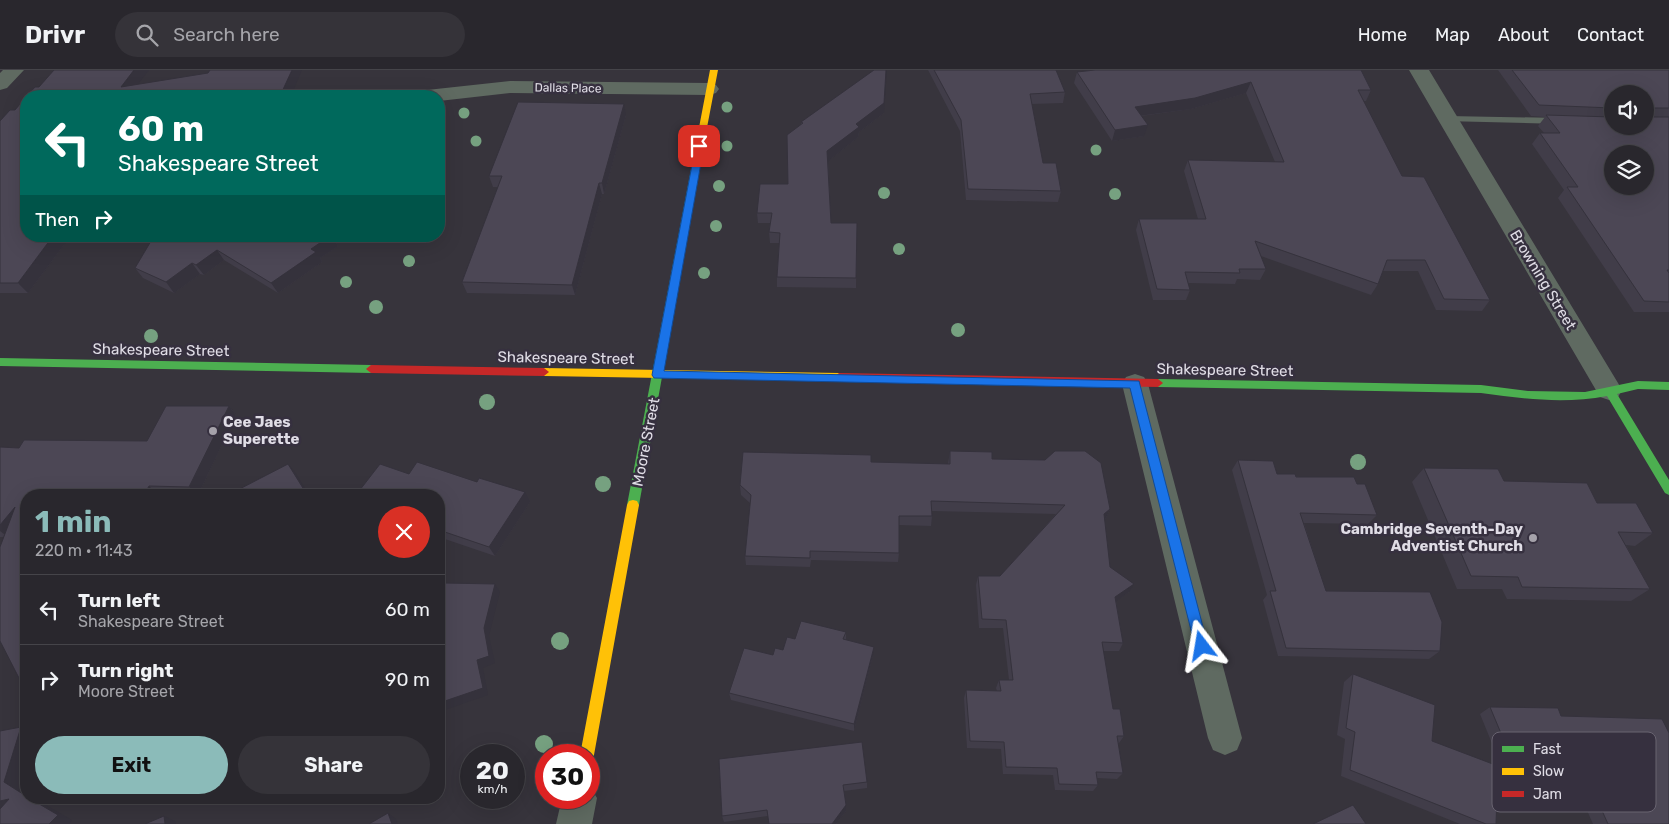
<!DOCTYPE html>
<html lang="en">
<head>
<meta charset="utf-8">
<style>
  :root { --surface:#29272d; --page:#353339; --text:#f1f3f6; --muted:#a5a5aa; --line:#454449; --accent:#8bbbb9 }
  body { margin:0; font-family:Rubik,sans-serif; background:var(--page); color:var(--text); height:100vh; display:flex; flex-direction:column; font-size:19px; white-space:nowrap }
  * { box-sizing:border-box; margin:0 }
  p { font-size:16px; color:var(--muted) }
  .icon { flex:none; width:28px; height:28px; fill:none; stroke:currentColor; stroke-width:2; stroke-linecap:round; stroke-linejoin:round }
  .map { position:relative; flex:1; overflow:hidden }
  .details { position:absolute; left:20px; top:419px; width:425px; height:315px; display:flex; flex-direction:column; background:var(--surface); border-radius:20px; box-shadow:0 5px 20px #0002,0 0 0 1px var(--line) }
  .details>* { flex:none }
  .banner { position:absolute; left:20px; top:20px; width:425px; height:152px; border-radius:20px; box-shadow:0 5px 20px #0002,0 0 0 1px var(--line); background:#00695c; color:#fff; overflow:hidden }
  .fabs { position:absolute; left:1604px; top:15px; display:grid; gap:10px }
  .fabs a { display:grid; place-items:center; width:50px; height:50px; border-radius:50%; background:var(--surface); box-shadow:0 5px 20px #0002,0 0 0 1px var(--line); font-size:25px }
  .speed { position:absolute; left:460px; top:674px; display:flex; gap:10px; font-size:25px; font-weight:700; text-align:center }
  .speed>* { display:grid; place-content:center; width:65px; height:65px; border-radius:50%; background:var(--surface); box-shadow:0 5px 20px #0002,0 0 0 1px var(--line); line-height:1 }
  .speed small { font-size:12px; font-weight:400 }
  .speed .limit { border:8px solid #d22; background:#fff; color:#111 }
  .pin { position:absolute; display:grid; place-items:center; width:42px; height:42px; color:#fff; margin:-21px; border-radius:10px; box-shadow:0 2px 8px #0006 }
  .me { position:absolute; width:55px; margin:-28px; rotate:346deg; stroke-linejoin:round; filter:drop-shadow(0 0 4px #0008) }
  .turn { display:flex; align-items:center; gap:18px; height:105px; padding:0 15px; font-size:22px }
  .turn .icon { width:65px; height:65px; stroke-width:2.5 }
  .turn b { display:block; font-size:35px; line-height:42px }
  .then { display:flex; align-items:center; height:48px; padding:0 15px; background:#0003; gap:10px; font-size:19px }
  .round { display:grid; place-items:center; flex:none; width:52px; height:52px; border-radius:26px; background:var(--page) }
  .summary { display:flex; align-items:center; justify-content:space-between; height:85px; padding:0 15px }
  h1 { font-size:30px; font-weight:700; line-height:38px; color:var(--accent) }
  .action { display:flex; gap:10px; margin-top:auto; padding:10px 15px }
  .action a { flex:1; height:58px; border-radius:30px; background:var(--accent); color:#111; font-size:20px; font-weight:700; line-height:58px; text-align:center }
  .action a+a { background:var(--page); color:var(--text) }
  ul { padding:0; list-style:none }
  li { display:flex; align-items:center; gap:15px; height:70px; padding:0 15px; border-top:1px solid var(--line) }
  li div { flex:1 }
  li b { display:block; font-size:19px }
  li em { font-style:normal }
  header { display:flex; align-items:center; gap:30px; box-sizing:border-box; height:70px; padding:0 25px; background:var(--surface); border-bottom:1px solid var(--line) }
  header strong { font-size:24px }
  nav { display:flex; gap:28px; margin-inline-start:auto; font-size:18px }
  .search { width:350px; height:45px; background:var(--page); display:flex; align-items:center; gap:12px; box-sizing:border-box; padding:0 18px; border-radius:28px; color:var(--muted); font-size:19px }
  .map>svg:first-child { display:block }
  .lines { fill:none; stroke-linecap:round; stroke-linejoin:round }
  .lane { fill:#5f6a61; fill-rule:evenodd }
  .street { fill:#5f6a61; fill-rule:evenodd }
  .fast { fill:#4caf50; fill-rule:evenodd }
  .slow { fill:#ffc107; fill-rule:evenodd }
  .jam { fill:#c62828; fill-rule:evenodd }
  .tree { fill:#76a180 }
  .wall { fill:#413d49; fill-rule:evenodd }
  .shaded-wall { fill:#35323c }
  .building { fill:#4c4755; stroke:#35323c; fill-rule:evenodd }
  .route { fill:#1a73e8; stroke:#114b97 }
  .poi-dot { fill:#a5a2aa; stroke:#36303f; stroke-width:2 }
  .labels { text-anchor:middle; stroke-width:5; stroke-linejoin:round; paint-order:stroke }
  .far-street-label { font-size:12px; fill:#e0dde6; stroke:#36303f }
  .street-label { font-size:15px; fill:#e0dde6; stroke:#36303f }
  .poi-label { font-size:15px; font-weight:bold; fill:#e0dde6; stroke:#36303f; text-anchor:start }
  .key { fill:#36303f; stroke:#696471; stroke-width:1 }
  .key-label { font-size:14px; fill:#e0dde6 }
</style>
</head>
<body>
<header>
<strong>Drivr</strong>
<div class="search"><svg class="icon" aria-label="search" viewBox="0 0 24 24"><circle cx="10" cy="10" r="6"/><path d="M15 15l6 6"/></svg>Search here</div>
<nav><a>Home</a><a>Map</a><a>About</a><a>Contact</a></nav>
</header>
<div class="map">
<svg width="1669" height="754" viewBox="0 0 1669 754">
  <rect width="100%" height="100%" fill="#37343c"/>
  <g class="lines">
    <path class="lane" d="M1448,46l113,2 6,3 -6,3 -117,-3v-4z"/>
    <path class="street" d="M3,0h21l-17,18 -7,2v-17z
      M1409,0h20l189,313 4,7 -4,7 -9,3 -9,-3z
      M510,11l199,2 7,2 3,4 -3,4 -7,2 -199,-2 -71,8v-5h-22l3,-4 7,-2z
      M1135,304l9,3 4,7 94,354 -5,12 -12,5 -12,-5 -5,-12 -86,-354 4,-7z
      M589,715l8,13 -5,26h-36l6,-26h27z"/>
    <path class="fast" d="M701,65l4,3 -66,367 -2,4 -4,1 -4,-1 -2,-4 70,-367z
      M0,288l371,7 5,4 -5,4 -371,-7z
      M1158,309l323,6 47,6 57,1 53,-11 31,1v8l-31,-1 -21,5 52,86v15l-4,-2 -58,-97c-42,8 -84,3 -126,-3l-323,-6 -5,-4z"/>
    <path class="slow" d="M710,0h8l-13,68 -4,3 -4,-3z
      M544,298l295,5 5,4 -5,4 -295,-5 -5,-4z
      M633,430l4,1 2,4 -45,250 -2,5 -3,1v-6h-9l47,-250 2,-4z"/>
    <path class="jam" d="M371,295l173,3 5,4 -5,4 -173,-3 -5,-4z
      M839,303l319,6 5,4 -5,4 -319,-6 -5,-4z"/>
  </g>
  <g class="tree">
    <circle cx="727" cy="37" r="5.5"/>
    <circle cx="464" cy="43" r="5.5"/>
    <circle cx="476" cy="71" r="5.5"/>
    <circle cx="727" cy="76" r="5.5"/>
    <circle cx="1096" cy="80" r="5.5"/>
    <circle cx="719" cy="116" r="6"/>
    <circle cx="884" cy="123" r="6"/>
    <circle cx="1115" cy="124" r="6"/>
    <circle cx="716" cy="156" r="6"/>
    <circle cx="899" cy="179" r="6"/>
    <circle cx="409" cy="191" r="6"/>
    <circle cx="704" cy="203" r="6"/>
    <circle cx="346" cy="212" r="6"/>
    <circle cx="376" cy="237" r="7"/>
    <circle cx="958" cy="260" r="7"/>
    <circle cx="151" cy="266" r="7"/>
    <circle cx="487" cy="332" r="8"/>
    <circle cx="1358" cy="392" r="8"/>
    <circle cx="603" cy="414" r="8"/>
    <circle cx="560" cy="571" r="9"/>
    <circle cx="544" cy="674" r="9"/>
  </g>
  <path class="wall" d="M928,0h128l9,22 -2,11 -31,1 11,59 18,28 -3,11 -92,-2 -6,-69z
    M1095,0l276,20 -5,11h-3l39,75 88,124 -8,11 -46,-1 -18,-39h-35l-5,13 -7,11 -110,-39 5,13 -6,11 -23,-1 -2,5 -47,-1 2,7 -4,10h-33l-17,-70 3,-11h59l-14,-48 4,-11 87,2 -29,-69 -55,16 -50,7 3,20 -32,5 -38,-58 3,-11z
    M1498,0h171v242h-35l-76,-114 6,-8 -32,-46 8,-11h4l-6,-7 7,-9 -14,-1zM1612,24l33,32h-33z
    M884,43l-25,19 -1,5 -30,24 3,62h26l-1,65 -79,-1v-10l2,-34h-9l-1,-11 1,-9h-12l-1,-10 31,-29 13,-59v-3z
    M626,45l-22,79h-2l-27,101 -108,-2 -5,-11 36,-95h-5l-4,-11z
    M0,51l26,115h306l6,10 -18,12 2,4 -44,31 -54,-33 -20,15 -4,-1 -26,19 -31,-15 -8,-10 19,-32 -85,2 -41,55h-28z
    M229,336l7,9 -38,80h-172l-22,42h-4v-90l19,1 128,-7z
    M950,381l42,8 118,50 -4,9 -2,2 6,47 19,25 -13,9 7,42 -4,8h-16l10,58 11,27 -5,7h-1l5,30 -6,6 -20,-1 1,7 -5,6 -38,-1 -2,-15 -50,-1 -2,-25 -34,-1 -3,-50 2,-8 31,1 -1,-3 3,-8h10l-6,-52h-24l-3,-43 2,-9h22l56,-62 -124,-3v5l-1,10 -32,-1v28l-1,9 -87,-2 -1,7 -64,-2 -1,-9 5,-53 -9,-8 -1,-10 131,-23 77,2z
    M1238,390l39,14 80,10 20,31 -9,9 -64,-1 22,68 114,60 -11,8 -151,-3 -15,-56 4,-5 -35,-125z
    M1424,398l80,13 149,52 -18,13 -9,-1 24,44 -19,12 -124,-2 -5,-10h-45l-45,-107z
    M409,404l121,28 -35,54 -56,-19v-42z
    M846,562v8l27,15 -19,76 -123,-31 -2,-7 44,-38 10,-5 12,-11z
    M1353,604l79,67 64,83h-36l-119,-48 4,-37 -8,-4 7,-53z
    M1490,637l71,9 108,108h-76l-19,-43 -67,-1 -27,-66z
    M719,689l148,23v6l-23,3 2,14v6l-10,13h-67l-1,-8 -44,6 -2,-6z"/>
  <path class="shaded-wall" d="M134,0h15l-20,26 -8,-9z
    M292,0h10l-11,26h-11z
    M887,0l-3,43 -25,19 -1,5 -31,25v-11z
    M1251,12l-5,11 -55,16 -60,8 4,-10z
    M624,34l2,11 -22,79 -2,-11z
    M1148,55l-4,11 -32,5 3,-11z
    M599,113l3,11 -27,101 -3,-10z
    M53,166h14l2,2 -41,55 -10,-10z
    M330,166h2l6,10 -18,12 2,4 -44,31 -7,-10 40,-34z
    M217,180l7,10 -20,15 -8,-10z
    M192,193l8,11 -26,19 -8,-11z
    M229,336l7,9 -38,80h-1l-8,-8z
    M288,394l7,8 14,23h-7z
    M149,416l9,9h-14z
    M525,422l5,10 -35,54 -6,-9z
    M15,437l-7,30 -8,-6v-6z
    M1110,439l-4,9 -7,6 5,-10z
    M495,514l5,8 -11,44 6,27 -12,5 5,27 -49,17v-9l38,-43 7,-32z
    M1134,514l-5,8 -18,13 4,-8z
    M874,577l-1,8 -19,76v-7z
    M26,606v7l-6,-3z
    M21,657l5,3v35l-7,23 7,5v3l-22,-14z
    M29,728h5l38,22 -3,4h-20z
    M9,729l-9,11v-9z
    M846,735v6l-10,13h-4z
    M388,743l8,6 2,5h-6z
    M164,746l11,5 1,3h-11z"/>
  <path class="building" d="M54,0h80l-13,17 87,-14 2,-3h82l-12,26h-253l8,-9h4z
    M874,0h12l-2,33 -28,21 3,3 -32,24 4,72h26l-1,55 -79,-1 3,-44 -11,-1 3,-19h-15l3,-29h28l-1,-49 16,-12 -2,-1z
    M934,0h122l9,22 -35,2 13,69h13l5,28 -93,-2 -7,-69z
    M1095,0h266l10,20h-13l44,86 22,1 66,123 -46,-1 -19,-39h-38l-9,24 -123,-43 11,28h-27l1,4 -55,-1 5,18 -33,-1 -18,-70h67l-18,-59 96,2 -33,-80 -56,16 -60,9 13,18 -33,5 -38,-58z
    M1512,0h157v38h-15l-2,5 -4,2 2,2h19v153h-2l2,3v29l-25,-1 -77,-114h11l-38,-54h20l-14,-18 66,2v9h33v-32h-33v14l-73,-3zM1612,84h33v32h-33z
    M26,27v139h27l-35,47h-18v-162l10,-11h5z
    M518,32l106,2 -22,79h-3l-27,102 -110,-3 40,-106h-13z
    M154,166h176l-19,13 5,3 -45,31 -54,-33 -21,15 -4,-2 -26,19 -31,-14z
    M166,336h63l-40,81 -40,-1 -5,9h-118v181l-6,4 -20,-39v-94l15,-40 -15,18v-78l19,1 5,-8 123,1z
    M950,381l42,1v7l53,1 10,-9h30l16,12 9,46 -6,5 6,53 24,17 -19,13 8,46 -21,-1 11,67h7l4,27h-7l6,37 -27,-1 2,13 -39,-1 -2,-16 -51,-1 -2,-25 -34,-1 -4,-51 35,1 -2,-11h14l-7,-60 -24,-1 -4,-43h22l65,-71 -134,-4 1,15h-33v37l-89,-2v7l-65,-2 6,-61 -11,-10 3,-33 128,3v7l79,2z
    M1238,390l35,1 4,13h18l1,3h58l3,7h8l12,31 -77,-2 26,78 104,1 12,30 -2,29 -154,-3 -16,-57h6z
    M417,392l60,20 2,-4 46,14 -36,55 -50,-17v-35h-83l24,-31 29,10z
    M288,394l18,29 -4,2h-74z
    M1424,398l74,1 6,12 83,2 10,20h39l17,30 -35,-1 32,57 -128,-2 -4,-10 -47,-1z
    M445,513l50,1 -11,44 5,28 -12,4 6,28 -44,15v-103z
    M801,551l45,11 -3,7 31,8 -20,77 -125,-31 15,-45 29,7 2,-7 8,2 4,-13 8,2z
    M1353,604l82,31 -3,36 66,25 -2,58h-10l-136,-54 5,-38 -9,-4z
    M1490,637l68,1 3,8 101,3 7,14v91h-61l-22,-49 -68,-1z
    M21,657l-17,55 22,14v2h3l29,17 -9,9h-49v-15l9,-10 -9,2v-70z
    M862,672l5,40 -24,3 3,20 -14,19h-63l-2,-14 -45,6 -3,-57z
    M1353,735l13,19h-53z
    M388,743l4,11h-23z
    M164,746l1,8h-20z"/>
  <path class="route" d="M696,74l8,2 -40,225 475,10 69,265 -2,5 -4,1 -5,-1 -2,-5 -65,-258 -476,-10 -2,-3z"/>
  <g class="poi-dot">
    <circle cx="213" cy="361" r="5"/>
    <circle cx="1533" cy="468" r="5"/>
  </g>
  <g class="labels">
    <g class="far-street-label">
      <text transform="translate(568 18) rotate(1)" y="4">Dallas Place</text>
    </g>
    <g class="street-label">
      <text transform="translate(1543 210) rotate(59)" y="5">Browning Street</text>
      <text transform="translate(161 280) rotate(1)" y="5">Shakespeare Street</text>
      <text transform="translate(566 288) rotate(1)" y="5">Shakespeare Street</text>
      <text transform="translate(1225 300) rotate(1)" y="5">Shakespeare Street</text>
      <text transform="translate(646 372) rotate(-79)" y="5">Moore Street</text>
    </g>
    <g class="poi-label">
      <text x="223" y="357">Cee Jaes<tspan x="223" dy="17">Superette</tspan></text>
      <text x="1523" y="464" text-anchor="end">Cambridge Seventh-Day<tspan x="1523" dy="17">Adventist Church</tspan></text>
    </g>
  </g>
  <rect x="1492" y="662" width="164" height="80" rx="8" class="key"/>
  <rect x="1502" y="676" width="22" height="6" fill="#4caf50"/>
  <rect x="1502" y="698" width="22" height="7" fill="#ffc107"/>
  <rect x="1502" y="721" width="22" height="6" fill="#c62828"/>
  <g class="key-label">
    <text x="1533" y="684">Fast</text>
    <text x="1533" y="706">Slow</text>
    <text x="1533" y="729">Jam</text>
  </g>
</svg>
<div class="fabs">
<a><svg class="icon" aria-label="sound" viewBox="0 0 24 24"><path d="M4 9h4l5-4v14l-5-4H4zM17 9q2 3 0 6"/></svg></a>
<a><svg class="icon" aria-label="layers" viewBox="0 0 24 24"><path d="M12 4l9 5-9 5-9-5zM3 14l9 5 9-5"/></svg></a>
</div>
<div class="speed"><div>20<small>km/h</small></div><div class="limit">30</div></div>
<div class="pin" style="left:699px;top:76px;background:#d93025"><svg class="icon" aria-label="arrive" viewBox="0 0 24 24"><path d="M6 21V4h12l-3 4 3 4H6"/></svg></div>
<svg class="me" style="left:1202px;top:576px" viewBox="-20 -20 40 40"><path d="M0-17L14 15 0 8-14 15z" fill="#1a73e8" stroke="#fff" stroke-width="4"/></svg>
<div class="banner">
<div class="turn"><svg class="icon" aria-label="left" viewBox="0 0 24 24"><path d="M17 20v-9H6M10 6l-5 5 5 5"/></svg><div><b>60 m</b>Shakespeare Street</div></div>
<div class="then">Then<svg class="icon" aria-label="right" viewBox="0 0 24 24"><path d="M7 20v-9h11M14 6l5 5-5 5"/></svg></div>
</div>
<section class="details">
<div class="summary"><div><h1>1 min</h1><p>220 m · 11:43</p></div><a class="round" style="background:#d93025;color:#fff"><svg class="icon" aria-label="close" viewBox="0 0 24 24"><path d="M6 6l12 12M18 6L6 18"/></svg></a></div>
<ul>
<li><svg class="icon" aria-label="left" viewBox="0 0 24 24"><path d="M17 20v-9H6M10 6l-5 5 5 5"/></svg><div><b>Turn left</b><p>Shakespeare Street</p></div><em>60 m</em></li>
<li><svg class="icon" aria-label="right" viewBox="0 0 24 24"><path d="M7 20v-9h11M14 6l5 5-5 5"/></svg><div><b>Turn right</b><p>Moore Street</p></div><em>90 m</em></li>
</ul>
<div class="action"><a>Exit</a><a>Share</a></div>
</section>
</div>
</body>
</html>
